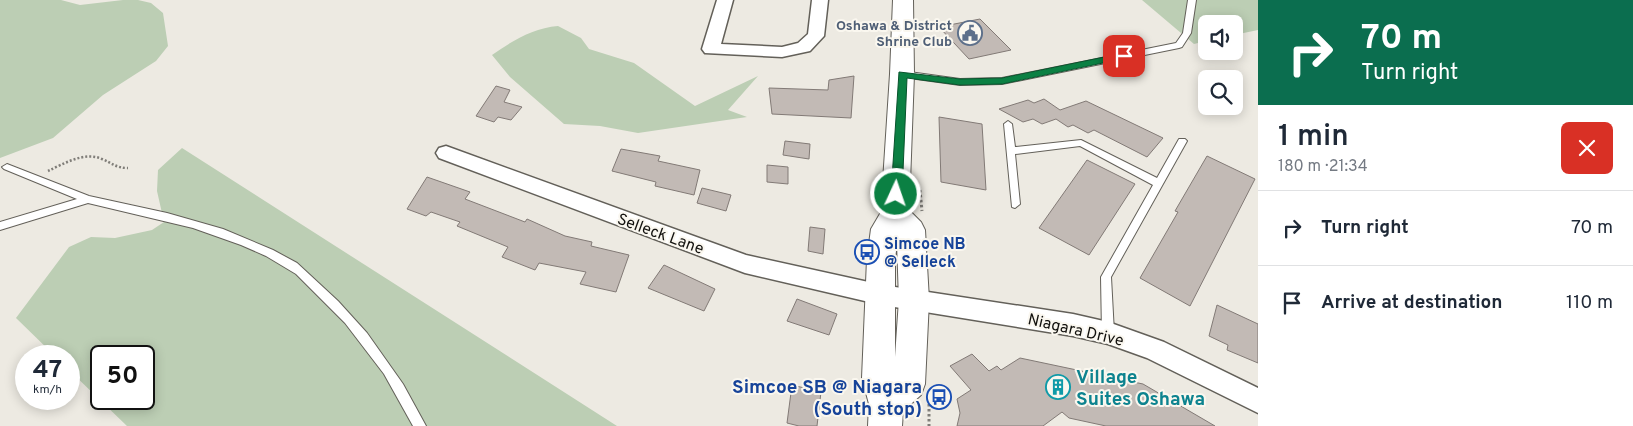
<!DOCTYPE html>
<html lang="en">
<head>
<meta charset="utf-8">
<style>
  :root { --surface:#fff; --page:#f2f2f3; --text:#1f2937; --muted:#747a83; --line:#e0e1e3 }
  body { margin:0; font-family:Overpass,sans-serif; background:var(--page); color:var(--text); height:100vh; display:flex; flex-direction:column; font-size:19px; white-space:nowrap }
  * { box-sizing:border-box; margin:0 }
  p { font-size:16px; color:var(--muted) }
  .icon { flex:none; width:28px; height:28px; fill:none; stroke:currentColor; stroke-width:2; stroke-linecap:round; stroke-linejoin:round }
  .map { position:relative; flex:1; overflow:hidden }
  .side { display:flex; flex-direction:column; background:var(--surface); width:375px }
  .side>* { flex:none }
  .top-card { background:#0b6e4f; color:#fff; overflow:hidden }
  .buttons { position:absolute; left:1198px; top:15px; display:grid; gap:10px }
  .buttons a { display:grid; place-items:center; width:45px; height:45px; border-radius:8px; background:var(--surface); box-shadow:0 2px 12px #0003; font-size:25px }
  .speed { position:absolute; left:15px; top:345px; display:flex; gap:10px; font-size:25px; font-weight:700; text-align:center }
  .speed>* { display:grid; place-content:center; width:65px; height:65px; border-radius:50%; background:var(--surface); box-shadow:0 2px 12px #0003; line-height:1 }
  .speed small { font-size:12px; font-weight:400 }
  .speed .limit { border:2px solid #111; border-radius:8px; background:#fff; color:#111 }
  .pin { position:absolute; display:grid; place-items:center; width:42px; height:42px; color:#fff; margin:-21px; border-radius:10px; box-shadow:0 2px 8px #0006 }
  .me { position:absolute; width:55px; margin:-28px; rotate:3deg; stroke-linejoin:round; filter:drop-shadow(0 0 4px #0008) }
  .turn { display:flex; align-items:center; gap:18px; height:105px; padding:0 20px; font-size:22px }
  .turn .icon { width:65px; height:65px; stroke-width:2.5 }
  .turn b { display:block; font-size:35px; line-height:42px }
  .round { display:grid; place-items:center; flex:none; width:52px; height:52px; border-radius:8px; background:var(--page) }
  .headline { display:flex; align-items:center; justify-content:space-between; height:85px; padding:0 20px }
  h1 { font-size:30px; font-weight:600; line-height:38px }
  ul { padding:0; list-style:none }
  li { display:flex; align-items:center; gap:15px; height:75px; padding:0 20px; border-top:1px solid var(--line) }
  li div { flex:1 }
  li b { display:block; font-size:19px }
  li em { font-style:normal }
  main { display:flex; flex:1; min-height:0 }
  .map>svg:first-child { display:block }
  .green { fill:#bcceb4; fill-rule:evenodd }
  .building { fill:#c2bab5; stroke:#827a76 }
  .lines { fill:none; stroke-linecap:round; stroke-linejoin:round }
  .service-casing { stroke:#636059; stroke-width:2 }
  .minor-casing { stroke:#636059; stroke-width:3 }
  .secondary-casing { stroke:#636059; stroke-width:2 }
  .path-far1 { stroke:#807e79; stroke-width:2.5; stroke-dasharray:2 2; stroke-linecap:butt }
  .path { stroke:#807e79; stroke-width:3; stroke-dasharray:2.5 2.5; stroke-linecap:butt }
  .service { fill:#fff; fill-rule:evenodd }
  .minor { fill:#fff; fill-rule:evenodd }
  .secondary { fill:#fff; fill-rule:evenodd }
  .route { fill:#0b8043; stroke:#07532c }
  .labels { text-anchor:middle; stroke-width:4; stroke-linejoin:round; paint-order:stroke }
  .far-service-label { font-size:14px; font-weight:bold; fill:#4e5e75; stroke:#faf7ef; text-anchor:end }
  .street-label { font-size:16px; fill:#12110e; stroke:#faf7ef }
  .transit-label { font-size:16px; font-weight:bold; fill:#164399; stroke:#faf7ef; text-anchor:start }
  .near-culture-label { font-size:19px; font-weight:bold; fill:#0d838f; stroke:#faf7ef; text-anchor:start }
  .near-transit-label { font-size:19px; font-weight:bold; fill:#164399; stroke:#faf7ef; text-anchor:end }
</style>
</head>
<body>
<main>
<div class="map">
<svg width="1258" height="426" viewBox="0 0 1258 426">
  <rect width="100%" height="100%" fill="#edeae2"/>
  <path class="green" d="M0,0h61l19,5 43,-5h15l13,3 12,10 5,33 -12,15 -53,34 -50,43 -53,20z
    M1142,0h116v30l-24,5v-11h-28v17l-12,3z
    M558,26l23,12 8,11 45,14 61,43 63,-30 -30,34 19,7 -109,16 -38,-7 -36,-2 -54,-47 -18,-22c20,-14 41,-27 66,-29z
    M182,148l435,278h-490l-58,-56v-14h-14l-39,-38 53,-71 22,-10 24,1 37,-8 12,-8 -7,-31 1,-21zM101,356h43v43h-43z"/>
  <path class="building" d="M980,19l31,31 -42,9 -30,-32z
    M854,76l-3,42 -79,-4 -3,-26 59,2 1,-10z
    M496,86l14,4 -6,12 18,5 -11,13 -13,-3 -4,5 -18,-6z
    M1044,99l16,11 26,-9 77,37 -16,19 -53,-27 -6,3 -15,-8 -5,2 -12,-8 -14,5 -9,-5 -10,3 -24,-13 29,-9 6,3z
    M939,117l43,7 4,66 -45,-8z
    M785,141l25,3 -1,15 -26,-4z
    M621,149l39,7 -2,5 42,9 -6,25 -39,-9 1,-4 -44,-11z
    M1207,156l48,23 -65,127 -50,-28 38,-66 -3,-1z
    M1087,160l48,24 -46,71 -50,-27z
    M767,165l21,2v17l-21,-2z
    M427,177l43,15 -5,7 60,23 2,-3 38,17 27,6 -1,4 38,9 -13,37 -36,-8 6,-12 -47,-9 -4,7 -33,-13 6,-10 -51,-21 3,-4 -29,-10 -5,4 -19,-7z
    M702,188l29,7 -5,16 -29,-8z
    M810,227l15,2 -2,25 -15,-3z
    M664,265l51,24 -11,22 -56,-23z
    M797,299l40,15 -8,21 -42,-14z
    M1217,305l41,19v39l-31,-13 1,-5 -19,-9z
    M972,354l17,17 8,-5 4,4 19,-12 123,26 72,42h-109l-37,-8 -7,-6 -19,14h-86l3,-13 -3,-14 14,-9 -21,-24z
    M792,385l29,7 -4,34h-18l-12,-3z"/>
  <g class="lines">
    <defs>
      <path id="service" d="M1188,0h8l-5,33 -9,14 -3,1 -177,36 -42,1 -58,-8 -4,-3 4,-3 58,8 42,-1 174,-35 7,-10z
        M1008,121l4,3 3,23 66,-7 76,38 22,-39h6l2,2 -76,136 3,56 -2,4 -4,1 -4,-1 -2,-4 -1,-56 52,-92 -73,-39 -65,8 5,50 -5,4 -3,-1 -8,-83z
        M7,164l82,32 78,17 56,16 50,21 24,13 41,38 29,32 36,51 23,42h-13l-29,-52 -39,-51 -49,-49 -30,-18 -25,-11 -48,-17 -105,-25 -88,27v-8l77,-23 -73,-30 -2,-2z"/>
      <path id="minor" d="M717,0h16l-12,44 61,3 16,-4 10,-9 4,-34h16l-4,36 -14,15 -28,6 -77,-4 -3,-4z
        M446,146l300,109 136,30 191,29 35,8 56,20 94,46v25l-111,-55 -39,-14 -35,-8 -191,-31 -137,-32 -306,-115 -3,-5 3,-5z"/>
      <path id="secondary" d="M893,0h20l1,74 -5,136 12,12 4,8 4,70 -4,84 -4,11 -18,16 -1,15h-34l1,-22 -7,-26 5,-119 4,-30 10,-17 9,-138zM897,243l2,57 -4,57v-98z"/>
    </defs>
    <use href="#service" class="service-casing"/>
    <use href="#minor" class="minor-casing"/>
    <use href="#secondary" class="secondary-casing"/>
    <path class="path-far1" d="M48,171c15,-7 37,-20 54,-12 10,4 14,9 26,9"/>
    <path class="path" d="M920,190l2,21
      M929,399v27"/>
    <use href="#service" class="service"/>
    <use href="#minor" class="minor"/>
    <use href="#secondary" class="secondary"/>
  </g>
  <path class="route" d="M1124,53l3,1v4l-125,26 -42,1 -53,-7 -5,116 -2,3h-8l-1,-3 8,-122 61,7 42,-1z"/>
  <defs>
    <symbol id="civic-ring" viewBox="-11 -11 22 22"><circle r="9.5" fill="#faf7ef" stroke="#5c6f8a" stroke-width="1.5"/><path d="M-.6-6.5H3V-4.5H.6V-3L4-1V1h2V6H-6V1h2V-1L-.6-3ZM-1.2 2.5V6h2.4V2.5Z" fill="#5c6f8a"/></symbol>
    <symbol id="bus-ring" viewBox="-11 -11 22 22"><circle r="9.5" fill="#faf7ef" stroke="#1a4fb4" stroke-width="1.5"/><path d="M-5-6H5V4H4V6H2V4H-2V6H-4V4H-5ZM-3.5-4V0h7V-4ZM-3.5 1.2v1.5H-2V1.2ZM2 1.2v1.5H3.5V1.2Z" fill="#1a4fb4"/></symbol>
    <symbol id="building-ring" viewBox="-11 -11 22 22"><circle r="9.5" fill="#faf7ef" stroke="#0f9aa8" stroke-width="1.5"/><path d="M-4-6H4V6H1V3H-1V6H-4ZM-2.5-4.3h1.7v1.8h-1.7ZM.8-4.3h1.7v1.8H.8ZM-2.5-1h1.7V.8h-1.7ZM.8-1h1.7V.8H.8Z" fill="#0f9aa8"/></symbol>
  </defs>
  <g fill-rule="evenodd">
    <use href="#civic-ring" x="956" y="19" width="28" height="28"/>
    <use href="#bus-ring" x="853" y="238" width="28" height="28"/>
    <use href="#building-ring" x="1044" y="373" width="28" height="28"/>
    <use href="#bus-ring" x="925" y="383" width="28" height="28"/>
  </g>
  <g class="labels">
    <g class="far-service-label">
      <text x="952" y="30">Oshawa &amp; District<tspan x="952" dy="16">Shrine Club</tspan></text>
    </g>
    <g class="street-label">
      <text transform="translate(661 233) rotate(20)" y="6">Selleck Lane</text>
      <text transform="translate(1076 329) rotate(13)" y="6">Niagara Drive</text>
    </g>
    <g class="transit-label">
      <text x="884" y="249">Simcoe NB<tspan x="884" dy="18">@ Selleck</tspan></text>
    </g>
    <g class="near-culture-label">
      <text x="1076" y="383">Village<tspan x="1076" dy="22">Suites Oshawa</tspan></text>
    </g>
    <g class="near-transit-label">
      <text x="922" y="393">Simcoe SB @ Niagara<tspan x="922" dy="22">(South stop)</tspan></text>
    </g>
  </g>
</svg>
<div class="buttons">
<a><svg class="icon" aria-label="sound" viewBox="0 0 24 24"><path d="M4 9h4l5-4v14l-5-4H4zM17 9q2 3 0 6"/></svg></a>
<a><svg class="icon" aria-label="search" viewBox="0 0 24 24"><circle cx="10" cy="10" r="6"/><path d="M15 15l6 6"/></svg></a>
</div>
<div class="speed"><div>47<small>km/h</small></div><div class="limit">50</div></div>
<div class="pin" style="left:1124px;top:56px;background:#d93025"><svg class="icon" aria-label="arrive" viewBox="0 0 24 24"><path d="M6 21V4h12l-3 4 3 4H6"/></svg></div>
<svg class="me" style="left:896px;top:194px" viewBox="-20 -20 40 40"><circle r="17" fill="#0b8043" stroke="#fff" stroke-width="3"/><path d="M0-11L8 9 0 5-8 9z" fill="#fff"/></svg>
</div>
<section class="side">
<div class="top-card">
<div class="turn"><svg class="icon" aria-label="right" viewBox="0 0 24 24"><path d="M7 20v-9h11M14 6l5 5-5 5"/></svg><div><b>70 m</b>Turn right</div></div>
</div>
<div class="headline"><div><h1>1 min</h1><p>180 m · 21:34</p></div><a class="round" style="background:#d93025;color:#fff"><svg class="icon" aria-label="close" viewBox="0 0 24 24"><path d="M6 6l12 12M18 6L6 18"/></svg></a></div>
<ul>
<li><svg class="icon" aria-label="right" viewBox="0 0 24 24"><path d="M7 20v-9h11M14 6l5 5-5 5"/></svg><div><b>Turn right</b></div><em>70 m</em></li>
<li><svg class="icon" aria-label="arrive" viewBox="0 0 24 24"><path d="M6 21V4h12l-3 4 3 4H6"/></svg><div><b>Arrive at destination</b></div><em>110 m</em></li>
</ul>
</section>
</main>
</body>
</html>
